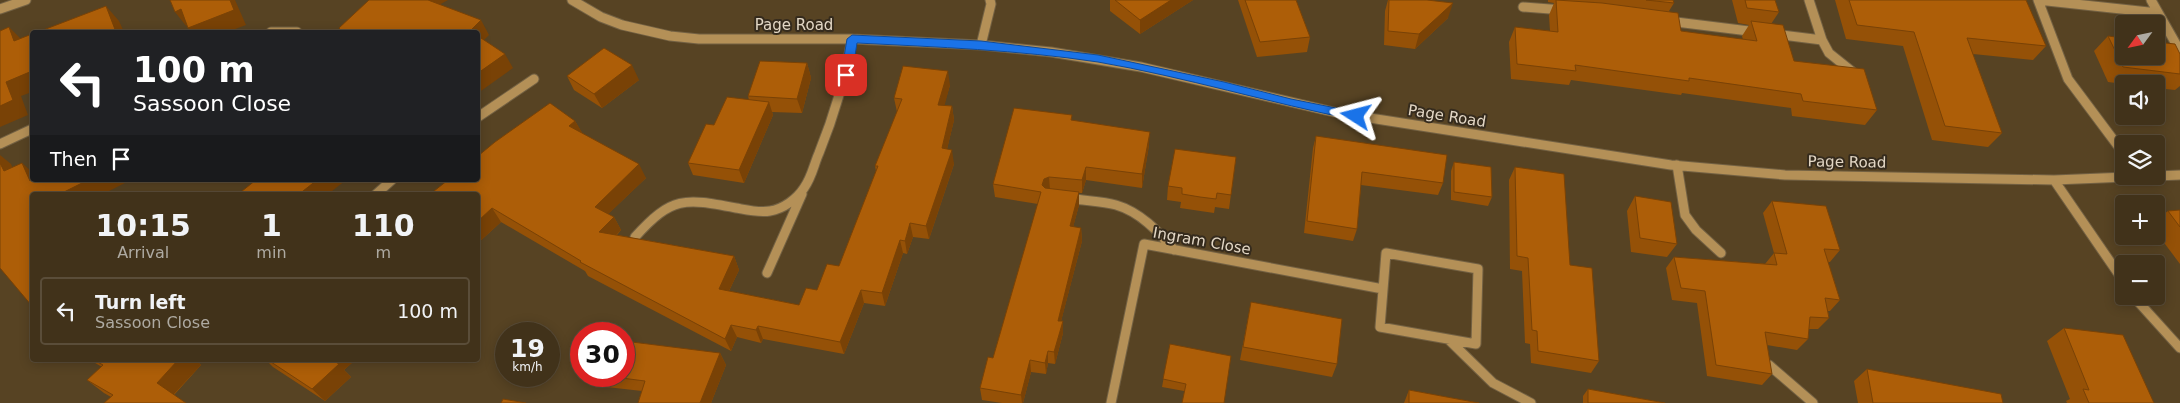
<!DOCTYPE html>
<html lang="en">
<head>
<meta charset="utf-8">
<style>
  :root { --surface:#41321a; --page:#483a23; --text:#f1f3f6; --muted:#aeaaa2; --line:#5a4d39 }
  body { margin:0; font-family:"DejaVu Sans",sans-serif; background:var(--page); color:var(--text); height:100vh; display:flex; flex-direction:column; font-size:19px; white-space:nowrap }
  * { box-sizing:border-box; margin:0 }
  p { font-size:16px; color:var(--muted) }
  .icon { flex:none; width:28px; height:28px; fill:none; stroke:currentColor; stroke-width:2; stroke-linecap:round; stroke-linejoin:round }
  .map { position:relative; flex:1; overflow:hidden }
  .side { position:absolute; left:30px; top:192px; width:450px; height:170px; display:flex; flex-direction:column; background:var(--surface); border-radius:5px; box-shadow:0 2px 12px #0003,0 0 0 1px var(--line) }
  .side>* { flex:none }
  .top-card { position:absolute; left:30px; top:30px; width:450px; height:152px; border-radius:5px; box-shadow:0 2px 12px #0003,0 0 0 1px var(--line); background:#202124; color:#fff; overflow:hidden }
  .needle { width:32px; rotate:237deg }
  .tools { position:absolute; left:2115px; top:15px; display:grid; gap:10px }
  .tools a { display:grid; place-items:center; width:50px; height:50px; border-radius:5px; background:var(--surface); box-shadow:0 2px 12px #0003,0 0 0 1px var(--line); font-size:25px }
  .speed { position:absolute; left:495px; top:322px; display:flex; gap:10px; font-size:25px; font-weight:700; text-align:center }
  .speed>* { display:grid; place-content:center; width:65px; height:65px; border-radius:50%; background:var(--surface); box-shadow:0 2px 12px #0003,0 0 0 1px var(--line); line-height:1 }
  .speed small { font-size:12px; font-weight:400 }
  .speed .limit { border:8px solid #d22; background:#fff; color:#111 }
  .pin { position:absolute; display:grid; place-items:center; width:42px; height:42px; color:#fff; margin:-21px; border-radius:10px; box-shadow:0 2px 8px #0006 }
  .me { position:absolute; width:55px; margin:-28px; rotate:279deg; stroke-linejoin:round; filter:drop-shadow(0 0 4px #0008) }
  .turn { display:flex; align-items:center; gap:18px; height:105px; padding:0 20px; font-size:22px }
  .turn .icon { width:65px; height:65px; stroke-width:2.5 }
  .turn b { display:block; font-size:35px; line-height:42px }
  .then { display:flex; align-items:center; height:48px; padding:0 20px; background:#0003; gap:10px; font-size:19px }
  .eta { display:flex; justify-content:space-evenly; align-items:center; height:85px; text-align:center }
  .eta b { font-size:30px; font-weight:700; line-height:35px }
  ul { padding:0; list-style:none }
  li { display:flex; align-items:center; gap:15px; height:68px; margin:0 10px 8px; padding:0 10px; border:2px solid var(--line); border-radius:5px }
  li div { flex:1 }
  li b { display:block; font-size:19px }
  li em { font-style:normal }
  .map>svg:first-child { display:block }
  .lines { fill:none; stroke-linecap:round; stroke-linejoin:round }
  .minor-casing { stroke:#736143; stroke-width:11 }
  .minor { stroke:#b49057; stroke-width:9 }
  .wall { fill:#955107 }
  .shaded-wall { fill:#794206 }
  .building { fill:#ad5e08; stroke:#794206 }
  .route { fill:#1a73e8; stroke:#114b97 }
  .labels { text-anchor:middle; stroke-width:4; stroke-linejoin:round; paint-order:stroke }
  .street-label { font-size:15px; fill:#e3d7c5; stroke:#352b1d }
</style>
</head>
<body>
<div class="map">
<svg width="2180" height="403" viewBox="0 0 2180 403">
  <rect width="100%" height="100%" fill="#574323"/>
  <g class="lines">
    <defs>
      <path id="minor" d="M572,0l29,17 21,8 48,11 29,3h153l129,6 70,7 90,15 197,46 333,52 114,10 269,5 97,-4
        M2038,0l30,79 56,75
        M2038,0l120,13
        M2151,0l29,51
        M1523,7l40,3
        M0,9l26,-9
        M1668,21l89,11
        M271,32h26
        M1774,34l48,6 -13,-40
        M1822,40l7,13 25,20
        M981,45l10,-41 -1,-4
        M478,117l56,-38
        M0,144l32,-15
        M1677,165l8,50 11,15 25,23
        M2156,176l24,-1
        M2054,180l70,102
        M375,195l17,-15
        M1069,198c15,3 32,3 47,7 24,7 42,26 58,45
        M635,237c37,-41 49,-39 101,-29 11,2 23,5 34,3 13,-2 27,-12 34,-23 8,-11 10,-24 15,-35 15,-37 26,-74 33,-114
        M1386,253l92,16 -2,75 -96,-17z
        M767,273l35,-79
        M2133,296l47,52
        M1448,339l45,44 38,20
        M1769,365l44,38
        M1111,403l33,-159 239,45"/>
    </defs>
    <use href="#minor" class="minor-casing"/>
    <use href="#minor" class="minor"/>
  </g>
  <path class="wall" d="M1110,0h83l-53,34 -30,-23z
    M1238,0h58l14,37 -3,15 -50,5z
    M1388,0h39l21,18 -33,31 -31,-4 1,-34z
    M1548,0h125l1,3 -5,8 12,20 62,9 -1,-4 7,-11 -11,-2 -6,-23h43l4,12 -8,12 23,37 83,49 -12,15 -73,-9 -1,-8 -109,-15 -1,2 -110,-15 -2,5 -58,-6 -2,-37 6,-15 35,4 -1,-16 5,-12 -6,-1z
    M1835,0h191l20,46 -13,14 -60,-6 29,79 -14,14 -56,-7 -29,-94 -57,-7z
    M2108,36l72,18v32l-5,4 -19,-2v-4h-32l-16,-2 -14,-31z
    M807,63l4,15 -9,35 -30,-1 1,3 -29,68 -51,-8 -5,-12 26,-38 35,-25 -1,-4z
    M567,76l72,4 -37,28 -28,-18z
    M950,85l-6,20 8,1 2,14 -7,29 7,15 -25,75 -16,-2 -6,17 -4,-1 -18,53 -21,-3 -20,51 -81,-15 -2,4 -24,-6 -6,14 -143,-75 -3,-5 -84,-49 -23,21v-48l97,-74 7,12 64,45 -38,36 6,3 7,13 -4,5 117,21 5,14 -10,21 70,14 18,-15 22,-24 37,-95 -1,-5 22,-54 -3,-14z
    M1073,121l76,24 -7,43 -56,-8 -4,13h-3v12l-6,22 8,1 1,13 -21,80h2v12l-8,31 -7,-1 -2,11 -15,-2 -8,31h-21l-20,-3 -2,-12 13,-30 45,-154 -43,-7 -2,-13z
    M1316,136l127,47 -5,12 -77,-10 -4,44 -4,12 -49,-8 9,-85z
    M1236,157l-7,52 -14,-2 -1,6 -34,-5 1,-6 -14,-2 1,-14z
    M1454,162l38,35 -4,9 -37,-6v-29z
    M1515,167l55,98 29,96 -8,12 -60,-10 -1,-19 -5,-1 -3,-72 -12,-2 -1,-89z
    M1635,196l42,48 -10,13 -36,-5 -4,-41z
    M1772,201l68,49 -10,12h-2l12,38 -10,11h-2l1,7 -11,11h-9l-1,10 -11,11 -30,-5 5,29 -10,11 -55,-9 -10,-73 -25,-3 -6,-32 8,-11 91,7 9,-11 -11,-40z
    M2180,210v54l-24,-32v-12l12,-9z
    M1251,302l86,62 -5,13 -92,-17z
    M2064,328l90,75h-87l-1,-2 4,-2 -23,-58z
    M1170,344l54,59 -40,-12 -22,-4z
    M720,353l6,12 -15,38h-73l4,-12 -53,-6 -6,-9h41z
    M90,360h106l5,5 -27,30 -63,2 -7,-4 -17,-13 15,-13z
    M266,360h89l-11,10 7,7 -26,24 -52,-34z
    M1867,369l136,34h-145l-4,-22z
    M1588,389l77,14h-82v-7z
    M1409,390l70,13h-75z"/>
  <path class="shaded-wall" d="M230,0h5l11,25 -19,7h-36l-3,-4z
    M421,0h27l-20,11z
    M1171,0h22l-53,34v-14z
    M1453,3l-5,15 -33,31 4,-15z
    M106,6l13,15 5,11h-8z
    M181,9l6,18 -12,-15z
    M481,20l8,15 -11,11v-14h-8v-1z
    M9,27l15,15 -10,-1z
    M505,54l8,14 -35,25v-20z
    M807,63l4,15 -9,35 -5,-14z
    M632,65l7,15 -37,28 -8,-14z
    M32,71v21l-11,4 7,19 -28,12v-21l6,-24z
    M948,71l2,14 -9,34 -3,-14z
    M769,102l4,13 -29,68 -5,-13z
    M952,106l2,14 -10,42 -2,-14z
    M575,121l8,13 -14,-8z
    M1150,132l-1,13 -7,43v-14z
    M952,150l2,14 -25,75 -3,-13z
    M0,155l11,9 9,21 -16,-14 -4,-8z
    M22,163l10,9v8l-2,1z
    M639,164l7,14 -44,42 -7,-13z
    M1086,167v13l-4,13v-13z
    M1049,177l1,13 -6,2 -2,-7 2,-6z
    M88,180h43l-30,15h-43z
    M317,180h29l-19,15h-29z
    M1079,192v13l-9,34v-13z
    M492,208l9,14 -23,21v-22z
    M614,217l7,13 -15,15 -7,-13z
    M910,223l3,14 -6,17 -2,-13z
    M1081,228l1,13 -24,92v-12z
    M900,240l3,13 -18,53 -3,-13z
    M734,256l5,14 -15,31 -5,-12z
    M861,290l3,13 -20,51 -4,-12z
    M1063,321v12l-8,31 -1,-12z
    M731,325l6,12 -6,14 -6,-12z
    M758,326l5,13 -2,4 -5,-13z
    M1048,351v12l-2,11 -1,-11z
    M720,353l6,12 -15,38h-11z
    M178,360h18l5,5 -28,30 -16,-12z
    M331,360h24l-11,10 7,7 -26,24 -13,-12z
    M1030,360l1,12 -8,31h-1l-1,-8z"/>
  <path class="building" d="M170,0h60l4,10 -46,18 -7,-19 -6,3z
    M369,0h59l53,20 -11,11 1,1h-129l-3,-4z
    M1115,0h56l-31,20z
    M1245,0h51l14,37 -50,5z
    M1389,0h38l26,3 -34,31 -31,-3z
    M1556,0l46,3 76,10 3,18 76,10 -6,-20 32,4 11,36 70,8 13,41 -74,-9 -2,-7 -112,-16v3l-114,-16 1,6 -59,-7 -2,-37 43,5z
    M1646,0h27l1,3z
    M1745,0h30l4,12 -32,-4z
    M1849,0h177l20,46 -79,-8 35,95 -57,-7 -31,-94 -57,-7z
    M106,6l10,26h-78z
    M9,27l5,14 18,-7v37l-26,11 7,18 -13,6v-75z
    M478,36l27,18 -27,19z
    M2108,36l16,2v18h32v-14l19,2 5,10v20l-57,-7z
    M604,48l28,17 -38,29 -27,-18z
    M760,61l47,2 -10,36 -49,-3z
    M903,66l45,5 -10,34 14,1 -10,42 10,2 -26,76 -16,-3 -5,18 -5,-1 -18,53 -21,-3 -21,52 -82,-16 -2,4 -25,-5 -6,14 -145,-77 1,-1 -89,-53 -14,13v-26h-49l19,-15h30v-24l17,-14 55,-39 25,18 -6,5 70,38 -44,43 19,10 -15,15 135,24 -15,33 80,16 7,-17 11,2 10,-26 12,2 39,-100h-3l27,-67 -8,-1z
    M727,97l42,5 -30,68 -51,-7 18,-39 8,1z
    M1014,108l58,7 -1,5 79,12 -8,42 -56,-7 -4,13 -33,-3 -5,2 -2,6 3,3 34,4 -9,34 11,2 -23,93h5l-9,31 -6,-1 -3,12 -15,-3 -9,35 -41,-7 8,-31 5,1 48,-166 -48,-8z
    M1316,136l131,19 -4,28 -81,-11 -5,57 -50,-8z
    M1175,149l61,8 -5,38 -14,-2 -1,6 -16,-2 -18,-3v-6l-14,-2z
    M1454,162l37,5 1,30 -38,-5z
    M0,163l4,8 18,-8 8,18 2,-2v1h56l-30,15h-26v111l-32,-38z
    M1515,167l49,7 6,91 22,3 7,93 -61,-10 -1,-20 -5,-1 -4,-72 -11,-2z
    M256,180h61l-19,15h-61z
    M1635,196l36,6 6,42 -37,-6z
    M1772,201l54,5 14,44 -16,-1 16,51 -15,-2 4,20 -19,-1 -2,22 -43,-7 7,42 -56,-9 -11,-74 -24,-3 -7,-31 103,8 -3,-12 13,1z
    M2180,210v17l-12,-16z
    M1251,302l91,17 -5,45 -94,-17z
    M2064,328l59,7 31,68h-65l-6,-14 6,1z
    M624,341l96,12 -20,50h-62l7,-22 -39,-5h18z
    M1170,344l61,12 -7,47h-42l4,-19 -23,-5z
    M94,360h84l-21,23 29,20h-82l9,-8 -26,-15 16,-15z
    M268,360h64l7,4 -27,25z
    M1867,369l134,25 2,9h-130z
    M1588,389l77,14h-77z
    M1409,390l70,13h-70z
    M503,399l23,4h-25z"/>
  <path class="route" d="M852,35l129,6 117,14 126,27 67,17 65,13 6,4 -6,4c-86,-17 -171,-43 -258,-58 -80,-12 -161,-15 -241,-19l-5,32 -6,4 -5,-4 6,-36z"/>
  <g class="labels">
    <g class="street-label">
      <text x="794" y="30">Page Road</text>
      <text transform="translate(1447 116) rotate(9)" y="5">Page Road</text>
      <text transform="translate(1847 162) rotate(1)" y="5">Page Road</text>
      <text transform="translate(1202 241) rotate(10)" y="5">Ingram Close</text>
    </g>
  </g>
</svg>
<div class="tools">
<a><svg class="needle" viewBox="-14 -14 28 28"><path d="M0-13l5 13h-10z" fill="#e53935"/><path d="M0 13l5-13h-10z" fill="#aeaaa2"/></svg></a>
<a><svg class="icon" aria-label="sound" viewBox="0 0 24 24"><path d="M4 9h4l5-4v14l-5-4H4zM17 9q2 3 0 6"/></svg></a>
<a><svg class="icon" aria-label="layers" viewBox="0 0 24 24"><path d="M12 4l9 5-9 5-9-5zM3 14l9 5 9-5"/></svg></a>
<a>+</a>
<a>−</a>
</div>
<div class="speed"><div>19<small>km/h</small></div><div class="limit">30</div></div>
<div class="pin" style="left:846px;top:75px;background:#d93025"><svg class="icon" aria-label="arrive" viewBox="0 0 24 24"><path d="M6 21V4h12l-3 4 3 4H6"/></svg></div>
<svg class="me" style="left:1356px;top:116px" viewBox="-20 -20 40 40"><path d="M0-17L14 15 0 8-14 15z" fill="#1a73e8" stroke="#fff" stroke-width="4"/></svg>
<div class="top-card">
<div class="turn"><svg class="icon" aria-label="left" viewBox="0 0 24 24"><path d="M17 20v-9H6M10 6l-5 5 5 5"/></svg><div><b>100 m</b>Sassoon Close</div></div>
<div class="then">Then<svg class="icon" aria-label="arrive" viewBox="0 0 24 24"><path d="M6 21V4h12l-3 4 3 4H6"/></svg></div>
</div>
<section class="side">
<div class="eta">
<div><b>10:15</b><p>Arrival</p></div>
<div><b>1</b><p>min</p></div>
<div><b>110</b><p>m</p></div>
</div>
<ul>
<li><svg class="icon" aria-label="left" viewBox="0 0 24 24"><path d="M17 20v-9H6M10 6l-5 5 5 5"/></svg><div><b>Turn left</b><p>Sassoon Close</p></div><em>100 m</em></li>
</ul>
</section>
</div>
</body>
</html>
